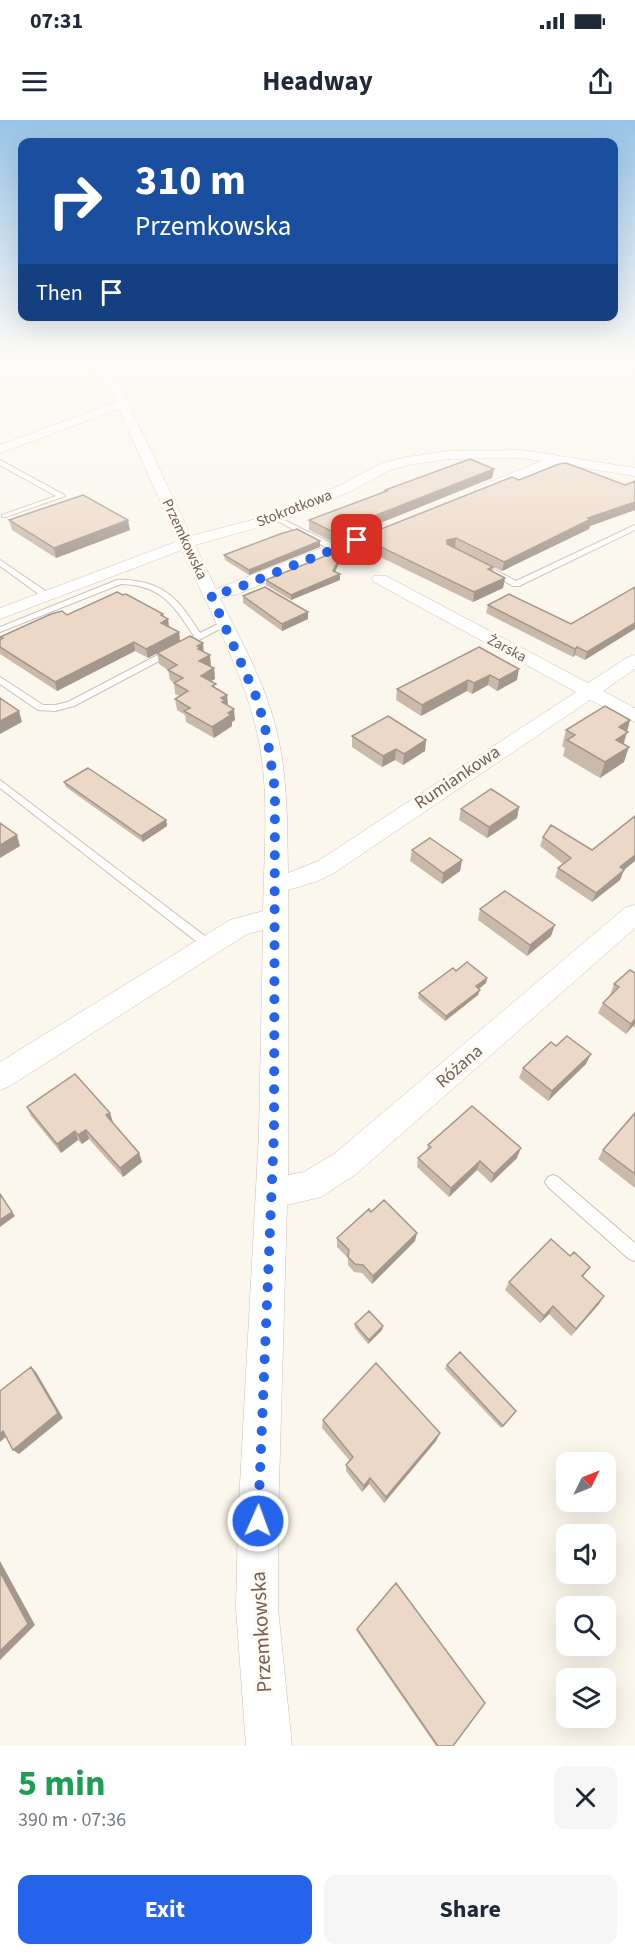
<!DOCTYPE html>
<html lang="en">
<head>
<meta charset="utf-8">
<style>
  :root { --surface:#fff; --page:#f6f6f7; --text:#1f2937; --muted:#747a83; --accent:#2563eb }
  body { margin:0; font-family:"Source Sans 3",sans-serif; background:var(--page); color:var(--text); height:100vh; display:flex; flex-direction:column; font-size:22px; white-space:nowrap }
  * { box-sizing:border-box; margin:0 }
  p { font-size:20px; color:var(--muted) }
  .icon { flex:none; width:33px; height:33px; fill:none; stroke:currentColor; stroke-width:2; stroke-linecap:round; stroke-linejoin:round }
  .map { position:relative; height:1626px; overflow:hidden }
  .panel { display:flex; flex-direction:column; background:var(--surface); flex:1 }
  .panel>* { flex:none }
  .top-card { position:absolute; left:18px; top:18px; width:600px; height:183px; border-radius:12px; box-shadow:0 6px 24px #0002; background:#1a4fa0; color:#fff; overflow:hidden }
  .needle { width:39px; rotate:47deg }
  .tools { position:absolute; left:556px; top:1332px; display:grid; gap:12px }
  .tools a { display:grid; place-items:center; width:60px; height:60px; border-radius:12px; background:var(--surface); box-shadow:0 6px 24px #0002; font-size:30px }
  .pin { position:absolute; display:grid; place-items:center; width:51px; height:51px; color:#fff; margin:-26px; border-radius:12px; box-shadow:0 3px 9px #0006 }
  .me { position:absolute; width:66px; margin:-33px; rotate:2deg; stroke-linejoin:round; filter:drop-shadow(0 0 4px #0008) }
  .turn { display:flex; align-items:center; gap:21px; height:126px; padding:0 18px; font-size:27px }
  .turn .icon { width:78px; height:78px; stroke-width:2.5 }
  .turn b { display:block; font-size:42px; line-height:51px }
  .then { display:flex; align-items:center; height:57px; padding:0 18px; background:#0003; gap:12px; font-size:22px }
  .round { display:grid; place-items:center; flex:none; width:63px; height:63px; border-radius:12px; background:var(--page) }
  .headline { display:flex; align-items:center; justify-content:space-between; height:102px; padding:0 18px }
  h1 { font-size:36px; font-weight:700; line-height:45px; color:#1e9e55 }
  .cta { display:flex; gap:12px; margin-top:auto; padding:12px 18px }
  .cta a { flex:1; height:69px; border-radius:12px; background:var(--accent); color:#fff; font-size:24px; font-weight:700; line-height:69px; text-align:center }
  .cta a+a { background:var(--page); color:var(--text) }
  .status { display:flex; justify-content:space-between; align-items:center; height:42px; padding:0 30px; background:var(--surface); direction:ltr }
  .status svg { height:16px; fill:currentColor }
  header { display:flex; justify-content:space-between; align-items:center; height:78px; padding:0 18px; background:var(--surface); font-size:27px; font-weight:700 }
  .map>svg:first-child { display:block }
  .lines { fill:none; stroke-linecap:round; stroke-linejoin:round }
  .service-casing { stroke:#cdc0b4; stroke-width:2 }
  .minor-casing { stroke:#cdc0b4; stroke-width:1 }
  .service { fill:#fff; fill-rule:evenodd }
  .minor { fill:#fff; fill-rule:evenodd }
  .wall { fill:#cbbaaa }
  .shaded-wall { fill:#a5978b }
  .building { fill:#ecd8c6; stroke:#a5978b; stroke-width:1.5 }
  .route { stroke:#2563eb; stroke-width:10; stroke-dasharray:0 18 }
  .labels { text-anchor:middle; stroke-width:6; stroke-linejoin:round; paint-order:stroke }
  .far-street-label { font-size:15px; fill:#756152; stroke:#fefaf4 }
  .street-label { font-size:18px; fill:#756152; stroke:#fefaf4 }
  .near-street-label { font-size:21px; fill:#756152; stroke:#fefaf4 }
</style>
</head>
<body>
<div class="status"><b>07:31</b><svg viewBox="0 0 49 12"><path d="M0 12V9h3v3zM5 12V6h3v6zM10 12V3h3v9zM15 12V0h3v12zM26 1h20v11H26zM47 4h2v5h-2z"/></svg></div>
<header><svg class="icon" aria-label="menu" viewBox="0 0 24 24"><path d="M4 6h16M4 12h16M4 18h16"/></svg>Headway<svg class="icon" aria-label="share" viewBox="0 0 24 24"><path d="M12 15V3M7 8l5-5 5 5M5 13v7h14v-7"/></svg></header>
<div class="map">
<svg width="635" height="1626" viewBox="0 0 635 1626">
  <rect width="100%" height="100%" fill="#fbf7ed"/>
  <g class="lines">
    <defs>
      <path id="service" d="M0,340l64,35 1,1 -59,21h-4v-2l54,-19 -56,-31z
        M276,396l63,31 1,2 -7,2 -59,-32 -1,-1z
        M635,405v5l-116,56h-6l-27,-15 7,-2 23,12z
        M0,440l50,34v4h-6l-44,-32z
        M117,460c10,-1 19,1 29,3 28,8 39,27 54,50l22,-11 7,2 -155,82 -19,5 -17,-1 -38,-26v-7l43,28h12l13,-3 126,-66c-20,-30 -32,-51 -73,-52l-121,48v-5z
        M0,660l214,163 2,3 -2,3h-8l-206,-161z
        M553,1055l5,2 77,66v18l-6,-2 -81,-72 -3,-5 3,-5z"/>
      <path id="minor" d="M84,239c18,0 25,13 36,27l71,150 80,-21 72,-31 37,-20 27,-7 42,-6 73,-1 113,18v8l-76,-12 -77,30 -7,-4 2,-3 65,-26 -20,-3 -73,1 -41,6 -18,5 -37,20 -72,31 -86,24 21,44 163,-63 5,-2 8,5 -3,3 -151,62 -18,4c20,41 44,83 55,127 13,48 12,99 13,148l30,-12 258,-169 -202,-110 -2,-3 2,-3h12l202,107 40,-26 7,-2v14l-32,22 32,17v14l-45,-22 -256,173 -16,8 -30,9v285l16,-3 30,-18 292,-247 9,-2v23l-279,246 -35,23 -34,8 -9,316v87l14,138h-46l-10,-138 2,-87 21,-388 4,-203 -16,4 -237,152 -10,4v-28l230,-142 33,-9c1,-61 8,-128 -8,-187 -16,-61 -48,-118 -73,-174l-182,69v-11l178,-67 -59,-132 -119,44v-8l116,-43c-10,-21 -18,-26 -32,-43z"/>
    </defs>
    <use href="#service" class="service-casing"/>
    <use href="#minor" class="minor-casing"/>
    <use href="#service" class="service"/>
    <use href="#minor" class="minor"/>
  </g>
  <path class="wall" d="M494,349l-2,9 -159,64 -24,-12v-10l76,-28v-2z
    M519,360l106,5 10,-4v29l-45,16 -1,3 -87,42 -9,-4v5l12,6 -2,10 -30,14 -93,-45 -8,4 -21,-10v-10z
    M9,400l121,10 -74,28 -44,-28z
    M320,427l-71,28 -24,-15 -1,-5z
    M345,428l-1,5 -9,19 5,8 -49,20 -25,-15v-5z
    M635,467l-50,73 -10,-5 -2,2 -87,-44 2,-8 83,19z
    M243,476l65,23 -26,12 -39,-28z
    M67,495l97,2 4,2 1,8 10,5 1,9 -32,17 -13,-7 -78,40 -57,-37v-17z
    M479,527l38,33 -20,11 -9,-6 -16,9 -5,-3 -46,25 -25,-16 1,-11z
    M204,532l7,14h-1l4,2 1,11 -4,2 5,7 11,7 1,11 7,14 -3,2v4l-18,12 -28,-16 -1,-7 -8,-5 -2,-11 5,-3 -5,-2 -1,-11 -4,-3 -2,-10 -9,-6 -2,-11z
    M630,600l-6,24v18l-24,16 -37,-22 2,-8 -3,-2 4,-16z
    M352,616l74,4 -1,11 -22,14 -8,-5 -13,7 -30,-20z
    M64,662l102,38 1,6 -24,16 -77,-55z
    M519,687l-2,11 -30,20 -28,-18 2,-11z
    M543,717l81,33 -4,10 -28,22 -37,-25 3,-9 5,-4 -23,-18z
    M412,730l50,10 -2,11 -18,13 -32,-23z
    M480,789l71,27 -24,20 -49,-36z
    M456,851l31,7 -1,5 -7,6 -1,6 -33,26 -27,-23 1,-5z
    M635,853v55l-2,-2 -7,8 -28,-21 5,-10 8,-8h-1l4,-11z
    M556,926l30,18 -38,37 -29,-23 4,-10z
    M27,987l86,15h-1l27,31 3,9 -19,15 -34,-38 -7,5 -4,-4 -17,13 -30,-37z
    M635,993v75l-37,-29 5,-9z
    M428,1025l89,13 -26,25 -14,-13 -28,27 -32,-30 1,-9 9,-7z
    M371,1092l44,29 -43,43 -10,-11 -8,-1 -6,-7v-7l-11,-11v-9z
    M570,1136l20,11 -7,10 16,27 -28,32 -22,-22 -9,9 -35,-33 4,-8z
    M355,1204l28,2 -1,4 -14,14 -13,-16z
    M447,1245l69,46 -15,17 -56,-59z
    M323,1300l117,13 -4,8 -52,62 -15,-19 -7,8 -16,-21v-6l4,-4 -28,-33z
    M396,1463l57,163h-17l-80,-116z"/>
  <path class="shaded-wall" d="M494,349l-2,9 -159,64v-10z
    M635,382v8l-45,16 -1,3 -87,42 2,-9 84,-44z
    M128,400l2,10 -74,28 -2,-10z
    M456,418l-1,10 -9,2 1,-10z
    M320,421v6l-71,28v-5z
    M381,427l-1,10 -8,4v-10z
    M345,428l-1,5 -11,23v-5z
    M340,454v6l-49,20v-5z
    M505,458l-2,10 -30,14 1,-10z
    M308,492v7l-26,12v-7z
    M163,494l1,7 4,-2 1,9 -8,-5v-8z
    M635,503v6l-50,31 2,-8z
    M179,512l1,9 -32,17 -2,-9z
    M134,522l1,9 -78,40 -2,-9z
    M203,523l1,11 -3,1 -4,-9z
    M577,527l-2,8 -2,2 2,-8z
    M210,535l1,11 -11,5 -1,-10z
    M214,548l1,11 -13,7 -1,-10z
    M519,549l-2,11 -20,11 2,-11z
    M490,555l-2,10 -16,9 2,-11z
    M468,560l-1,11 -46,25 1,-11z
    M227,575l1,11 -2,6 -5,-14z
    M234,589l1,11 -3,2v4l-18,12 -2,-11 16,-14z
    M19,591l3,11 -22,12v-13z
    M630,600l-8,28 -11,7 8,-28z
    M426,620l-1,11 -22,14 1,-11z
    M629,627l-5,15 -24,16 5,-16z
    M396,629l-1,11 -13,7 1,-11z
    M519,687l-2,11 -30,20 2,-11z
    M166,700l1,6 -24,16 -2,-6z
    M17,715l3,11 -20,12v-13z
    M635,735v6l-11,9 -4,10 -28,22 4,-9 24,-26z
    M462,740l-2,11 -18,13 1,-11z
    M555,805l-4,11 -24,20 3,-11z
    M487,858l-1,5 -11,9 1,-6z
    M480,870l-2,5 -33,26 1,-5z
    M635,899v4l-2,3 -7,8 5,-10z
    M591,934l-5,10 -38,37 4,-10z
    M110,993l3,9 -3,2 -4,-9z
    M86,1010l3,9 -7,5 -4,-9z
    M75,1011l3,9 -17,13 -4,-9z
    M521,1028l-4,10 -26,25 3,-9z
    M139,1033l3,9 -19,15 -3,-9z
    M480,1041l-3,9 -28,27 2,-9z
    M12,1092l3,4 -15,11v-7z
    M417,1113l-2,8 -43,43 1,-8z
    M604,1176l-5,8 -28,32 5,-7z
    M553,1186l-4,8 -9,9 4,-7z
    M383,1206l-1,4 -14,14 1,-4z
    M31,1247l5,5 27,46 -44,36 -6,-4z
    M3,1311l5,4 -8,7v-8z
    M440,1313l-4,8 -52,62 2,-6z
    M370,1358l-1,6 -7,8 2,-6z
    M0,1441l35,64 -35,35z"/>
  <path class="building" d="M470,339l24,10 -161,63 -24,-12 78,-29 -2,-1z
    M566,343l59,22 10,-4v21l-47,16 3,1 -87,43 -48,-24 -9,2v4l46,23 -5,2 17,9 -31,14 -93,-45 -9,4 -21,-10 161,-64 7,3 40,-16z
    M83,375l45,25 -74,28 -45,-28z
    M297,409l23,12 -71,29 -25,-15 56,-21z
    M345,428l-12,23 7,3 -49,21 -25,-15z
    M265,467l43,25 -26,12 -39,-28z
    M635,467v36l-48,29 -10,-5 -2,2 -87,-44 21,-11 62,30z
    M117,472l6,3 3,-1 37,20 -2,1 7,4 -7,4 18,9 -33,17 -12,-7 -79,40 -55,-35v-7l3,-2 -3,-1 51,-23 11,-3 5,4z
    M190,516l13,7 -6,3 3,2 -2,1 12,6 -11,6 15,7 -13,8 15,8 -4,2 15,9 -6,3 4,3 -3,1 12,7 -6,4 3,2 -19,12 -28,-16 6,-3 -15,-9 13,-8 -14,-8 9,-5 -15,-8 9,-5 -20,-12z
    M479,527l40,22 -20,11 -9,-5 -16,8 -6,-3 -46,25 -25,-16z
    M0,578l19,13 -19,10z
    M605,586l25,14 -11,7 9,5 -12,8 13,7 -24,15 -38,-22 8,-5 -9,-5z
    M388,596l38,24 -22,14 -8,-5 -13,7 -31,-20z
    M88,648l78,52 -25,16 -77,-54z
    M491,669l28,18 -30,20 -28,-18z
    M635,696v39l-15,12 4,3 -28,23 -38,-25 13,-10 -28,-21 8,-12 41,25z
    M0,703l17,12 -17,10z
    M430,718l32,22 -19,13 -31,-23z
    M505,771l50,34 -25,20 -50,-36z
    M467,842l20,16 -11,8 4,4 -34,26 -27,-23 34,-25 3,3z
    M630,850l5,3v46l-4,5 -28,-21 16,-16 -5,-3z
    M567,916l24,18 -39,37 -29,-23 28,-26 5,4z
    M75,954l35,39 -4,2 33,38 -19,15 -34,-38 -8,5 -3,-4 -18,13 -30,-37z
    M472,986l49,42 -27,26 -14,-13 -29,27 -33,-30 13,-11 -3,-2z
    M635,993v61l-32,-24z
    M0,1074l12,18 -12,8z
    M384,1080l33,33 -44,43 -10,-11 -8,-1 -7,-7 1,-7 -12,-12 32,-29 2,3z
    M551,1119l19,17 4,-4 16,15 -8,9 22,20 -28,33 -23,-23 -9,10 -35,-34z
    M369,1191l14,15 -14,14 -14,-16z
    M460,1232l56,59 -13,15 -56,-61z
    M376,1243l64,70 -54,64 -16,-19 -6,8 -18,-21 7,-8 -30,-37z
    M31,1247l27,46 -45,37 -10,-19 -3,3v-43z
    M0,1452l28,52 -28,27z
    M396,1463l89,120 -32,43h-15l-81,-117z"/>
  <linearGradient id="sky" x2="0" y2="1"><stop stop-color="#99c4e6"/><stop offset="0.51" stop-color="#fdfbf7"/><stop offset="1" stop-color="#fdfbf7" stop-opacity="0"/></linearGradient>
  <rect width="635" height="467" fill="url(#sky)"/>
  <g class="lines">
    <path class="route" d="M258,1401l16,-388 1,-343 -8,-54 -9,-35 -47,-106 21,-5 125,-50"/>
  </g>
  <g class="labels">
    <g class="far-street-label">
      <text transform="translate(294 388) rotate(-21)" y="5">Stokrotkowa</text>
      <text transform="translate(185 419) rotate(65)" y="5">Przemkowska</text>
      <text transform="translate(507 528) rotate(28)" y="5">Żarska</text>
    </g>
    <g class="street-label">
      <text transform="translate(457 657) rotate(-34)" y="6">Rumiankowa</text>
      <text transform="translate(459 946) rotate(-41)" y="6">Różana</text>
    </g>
    <g class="near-street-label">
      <text transform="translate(261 1512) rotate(-93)" y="7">Przemkowska</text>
    </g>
  </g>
</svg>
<div class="tools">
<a><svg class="needle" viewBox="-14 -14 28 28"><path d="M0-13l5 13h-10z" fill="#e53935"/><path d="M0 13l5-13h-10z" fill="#747a83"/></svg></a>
<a><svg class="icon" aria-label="sound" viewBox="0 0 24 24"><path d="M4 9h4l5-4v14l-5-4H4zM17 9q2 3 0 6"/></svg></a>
<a><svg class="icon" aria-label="search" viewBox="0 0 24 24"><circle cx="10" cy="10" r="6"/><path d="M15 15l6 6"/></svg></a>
<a><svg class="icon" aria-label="layers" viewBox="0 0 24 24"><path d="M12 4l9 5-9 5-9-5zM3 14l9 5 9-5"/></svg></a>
</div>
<div class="pin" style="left:357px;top:420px;background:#d93025"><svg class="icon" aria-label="arrive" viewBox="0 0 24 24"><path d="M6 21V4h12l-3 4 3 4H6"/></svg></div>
<svg class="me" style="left:258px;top:1401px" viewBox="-20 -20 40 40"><circle r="17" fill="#2563eb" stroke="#fff" stroke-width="3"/><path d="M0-11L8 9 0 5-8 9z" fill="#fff"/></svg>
<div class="top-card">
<div class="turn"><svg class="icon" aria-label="right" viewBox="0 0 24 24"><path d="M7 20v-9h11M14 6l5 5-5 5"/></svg><div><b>310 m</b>Przemkowska</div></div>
<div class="then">Then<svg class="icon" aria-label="arrive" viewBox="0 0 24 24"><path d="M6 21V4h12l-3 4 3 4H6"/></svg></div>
</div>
</div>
<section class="panel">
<div class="headline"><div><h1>5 min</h1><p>390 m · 07:36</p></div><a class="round"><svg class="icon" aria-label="close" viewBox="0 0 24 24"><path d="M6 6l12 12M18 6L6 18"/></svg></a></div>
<div class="cta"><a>Exit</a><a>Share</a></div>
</section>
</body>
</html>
